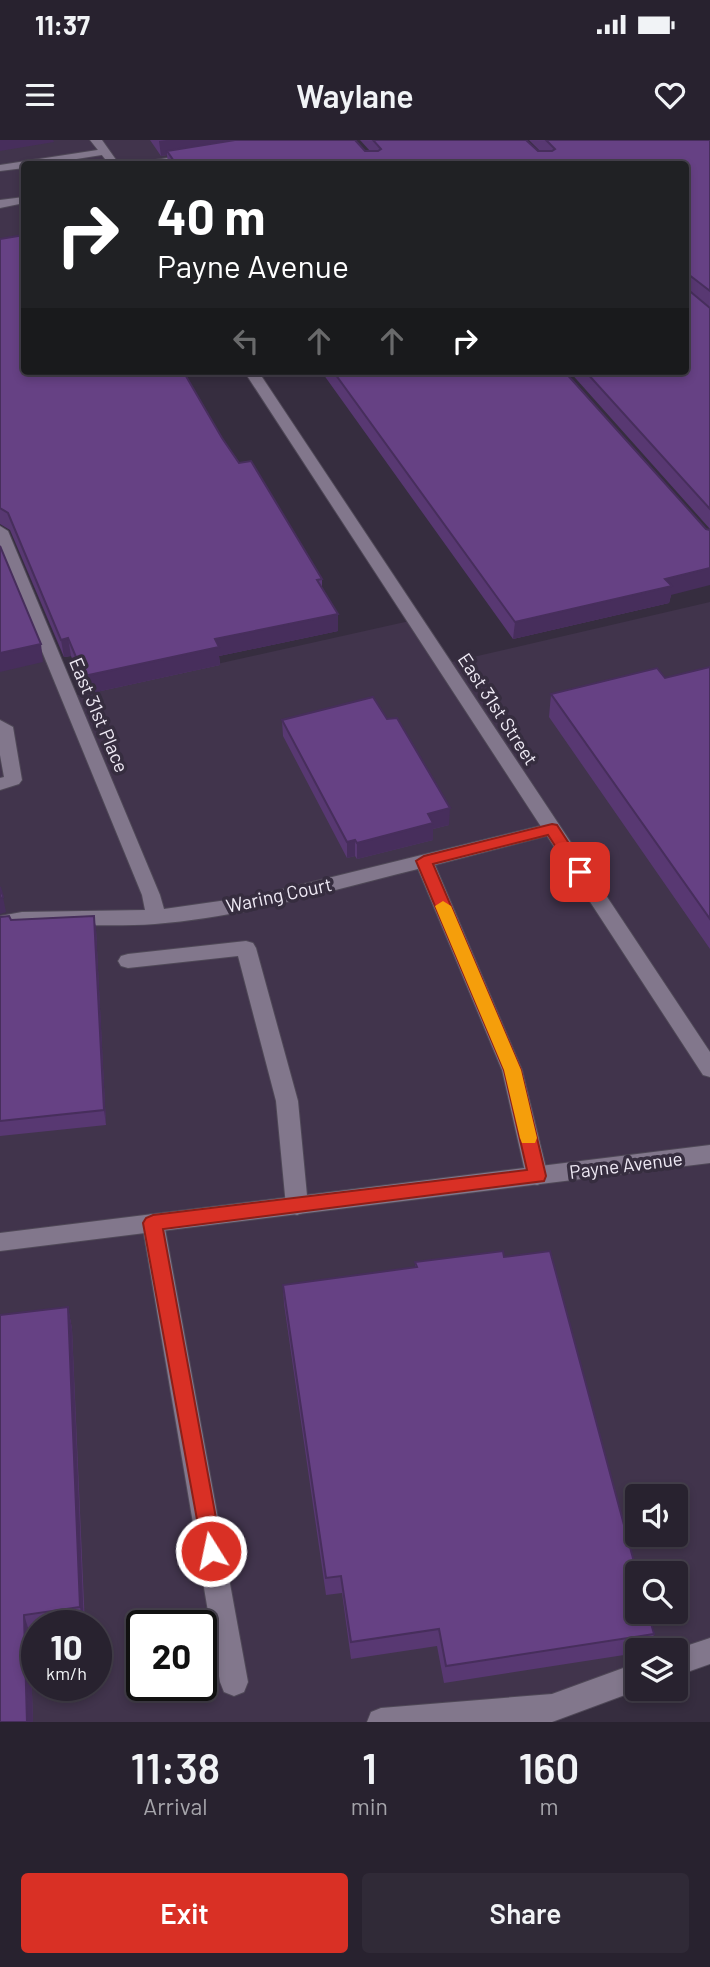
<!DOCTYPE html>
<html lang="en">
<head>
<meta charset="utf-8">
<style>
  :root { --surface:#28222f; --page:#302a37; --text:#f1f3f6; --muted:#a5a4aa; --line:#443f4b; --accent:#d93025 }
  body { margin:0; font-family:Barlow,sans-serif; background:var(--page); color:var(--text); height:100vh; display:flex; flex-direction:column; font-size:26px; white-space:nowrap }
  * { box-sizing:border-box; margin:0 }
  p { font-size:23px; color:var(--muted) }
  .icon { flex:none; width:38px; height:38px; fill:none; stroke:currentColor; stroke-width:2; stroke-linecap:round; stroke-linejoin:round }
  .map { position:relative; height:1582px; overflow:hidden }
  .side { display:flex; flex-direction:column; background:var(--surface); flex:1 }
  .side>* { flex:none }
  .top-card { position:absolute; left:21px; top:21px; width:668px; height:214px; border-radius:7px; box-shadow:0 4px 10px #0003,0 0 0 2px var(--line); background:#202124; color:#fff; overflow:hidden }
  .tools { position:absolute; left:625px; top:1344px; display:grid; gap:14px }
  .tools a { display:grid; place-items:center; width:63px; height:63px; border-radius:7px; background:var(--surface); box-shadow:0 4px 10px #0003,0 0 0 2px var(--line); font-size:35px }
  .speed { position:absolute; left:21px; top:1470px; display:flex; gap:14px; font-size:35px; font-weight:700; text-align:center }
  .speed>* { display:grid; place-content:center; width:91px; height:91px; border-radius:50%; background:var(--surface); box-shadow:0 4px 10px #0003,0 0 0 2px var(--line); line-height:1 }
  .speed small { font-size:18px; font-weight:400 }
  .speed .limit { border:4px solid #111; border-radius:10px; background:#fff; color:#111 }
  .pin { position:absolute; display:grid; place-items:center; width:60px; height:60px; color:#fff; margin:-30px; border-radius:14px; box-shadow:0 4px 10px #0006 }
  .me { position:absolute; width:77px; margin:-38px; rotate:350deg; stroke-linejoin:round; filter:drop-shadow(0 0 5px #0008) }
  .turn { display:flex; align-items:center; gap:24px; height:147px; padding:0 21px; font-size:32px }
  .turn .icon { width:91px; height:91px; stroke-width:2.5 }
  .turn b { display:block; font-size:49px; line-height:60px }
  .lanes { display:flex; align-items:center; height:66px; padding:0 21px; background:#0003; justify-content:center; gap:35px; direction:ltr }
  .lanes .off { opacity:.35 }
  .eta { display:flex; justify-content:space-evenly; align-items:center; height:119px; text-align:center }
  .eta b { font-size:42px; font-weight:600; line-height:49px }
  .cta { display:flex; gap:14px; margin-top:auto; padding:14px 21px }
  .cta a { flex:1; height:80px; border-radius:7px; background:var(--accent); color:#fff; font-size:28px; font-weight:600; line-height:80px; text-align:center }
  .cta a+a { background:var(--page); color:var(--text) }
  .status { display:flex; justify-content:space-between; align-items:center; height:49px; padding:0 35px; background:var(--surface); direction:ltr }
  .status svg { height:19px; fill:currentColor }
  header { display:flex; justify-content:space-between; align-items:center; height:91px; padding:0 21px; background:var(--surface); font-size:32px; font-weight:600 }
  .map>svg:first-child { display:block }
  .built { fill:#41344c; fill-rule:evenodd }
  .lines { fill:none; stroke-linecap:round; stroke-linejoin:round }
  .service-casing { stroke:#4f4857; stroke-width:2 }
  .minor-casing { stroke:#4f4857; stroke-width:2 }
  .tertiary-casing { stroke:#4f4857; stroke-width:2 }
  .service { fill:#82778c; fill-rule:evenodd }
  .minor { fill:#82778c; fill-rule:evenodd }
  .tertiary { fill:#82778c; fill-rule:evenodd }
  .wall { fill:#583872 }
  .shaded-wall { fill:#472e5c }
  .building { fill:#664184; stroke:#472e5c; stroke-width:2 }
  .route { fill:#d93025; stroke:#8d1f18; stroke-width:2 }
  .slow { fill:#f59e0b }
  .labels { text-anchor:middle; stroke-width:7; stroke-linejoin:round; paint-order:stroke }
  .street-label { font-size:19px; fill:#efeaf5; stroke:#362d3f }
</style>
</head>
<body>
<div class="status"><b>11:37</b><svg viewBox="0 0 49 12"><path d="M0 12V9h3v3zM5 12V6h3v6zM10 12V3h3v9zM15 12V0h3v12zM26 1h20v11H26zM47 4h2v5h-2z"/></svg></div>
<header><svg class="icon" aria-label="menu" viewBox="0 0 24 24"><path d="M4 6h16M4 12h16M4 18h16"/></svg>Waylane<svg class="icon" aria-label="heart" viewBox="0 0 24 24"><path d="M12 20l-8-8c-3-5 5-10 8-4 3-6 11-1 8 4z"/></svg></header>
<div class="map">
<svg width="710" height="1582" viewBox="0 0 710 1582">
  <rect width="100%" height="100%" fill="#362d3f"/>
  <path class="built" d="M0,0h293l-144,24h-125v81l-24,3z
    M0,412l69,145 345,-77 29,44 267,-62v1049l-73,-1v27l-85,31 -171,14h-381zM637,1356h39v39h-39zM637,1433h39v39h-39zM37,1486h59v59h-59zM142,1486h59v59h-59z"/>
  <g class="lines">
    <defs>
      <path id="service" d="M104,9l6,3 -2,2 -63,10h-21v4l-24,3v-6z
        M193,14l6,3 -2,2 -30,5h-24l6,-3z
        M24,57v6l-24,5v-8z
        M0,386l8,5 152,364 4,14 91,-13 297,-73 6,2 3,4 -3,4 -123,32 87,205 26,106 -3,6 -8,3 -8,-3 -3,-6 -24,-106 -84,-201c-86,21 -173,48 -263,55 -51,4 -104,-3 -155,6v-14l22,-4 123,-2 -3,-15 -142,-346z
        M0,580l13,7 9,53 -3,4 -19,6v-12l4,-1 -4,-22z
        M246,801l7,2 3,5 42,153 10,105 -3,6 -8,3 -8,-3 -3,-6 -10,-105 -38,-145 -110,12 -7,-2 -3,-5 3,-5 7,-2z
        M153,1074l8,2 3,7 84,459 -4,10 -10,4 -10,-4 -4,-10 -78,-459 3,-7z
        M710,1498v26l-34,12 -2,-26z
        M637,1523v26h4l-89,33h-185l4,-10 10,-4 171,-14z"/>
      <path id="minor" d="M90,0h12l17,24h-10z
        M244,231h14l452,681v25l-7,-2z"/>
      <path id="tertiary" d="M710,1005v18l-710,88v-18z"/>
    </defs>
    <use href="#service" class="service-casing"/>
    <use href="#minor" class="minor-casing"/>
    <use href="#tertiary" class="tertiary-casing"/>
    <use href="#service" class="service"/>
    <use href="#minor" class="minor"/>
    <use href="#tertiary" class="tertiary"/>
  </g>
  <path class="wall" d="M150,0h205l10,11h5l-10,-11h166l12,11h2l-11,-11h181v389l-141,-158h117l-510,-207h-8l-1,-9 -6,1z
    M0,99l222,199 100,141v9l16,43 -119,25 1,9 -133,29 -16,-38 -7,1 -54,-127 -10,-6z
    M321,231h243l107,224 -2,8 -156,36z
    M710,527v282l-161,-232 2,-23 114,-16z
    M282,580l167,105 -16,4v11l-76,19 -2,-3 -8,2 -64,-122z
    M94,776l2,14 10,195 -106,11v-219l11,3z
    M504,1117l150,377 -5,16h-12v3l-193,30 -7,-37 -86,13 -9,-66 -16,2 -42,-291 -1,-19 132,-17v-6z
    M68,1167l4,22 13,297h-48v7l-7,1 3,88h-33z"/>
  <path class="shaded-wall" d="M0,0h53l1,2 -54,9z
    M167,0h90l-90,11v4l-6,1 -2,-15z
    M710,428v17l-39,10 -2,8 -156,36 2,-17 150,-43z
    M338,474v17l-119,25 1,9 -133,29 -3,-18 131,-37z
    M68,498l3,18 -7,1 -3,-17z
    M41,504l2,18 -43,10v-19z
    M450,668l-1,17 -16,4v11l-76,19v-16l71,-29z
    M355,700v16l-8,2v-16z
    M3,757l3,15 -6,2v-16z
    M94,776l2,14 10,195 -2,-15z
    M68,1167l4,22 12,297 -4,-19z
    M24,1475l6,19 3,88h-6z"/>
  <path class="building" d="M235,0h120l10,11h13l3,-2 -8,-9h153l12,11h14l3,-2 -9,-9h164v151l-22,-17 -2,12v-122h-510l-9,-13z
    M24,95v136h159l39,67 17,25 12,-2 71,118 -5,1 21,34 -123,25 4,8 -135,29 -16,-38 -7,2 -53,-127 -8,-5v-269z
    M686,148l24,20v201l-125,-138h101z
    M333,231h231l142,158 4,1v38l-45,11 7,7 -157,36z
    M0,406l41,98 -41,9z
    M710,527v252l-159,-225 106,-26 8,10z
    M373,557l14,22 10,-1 53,90 -22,6 5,9 -76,20 -2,-3 -8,2 -65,-122z
    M0,747l3,10 -3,1z
    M9,776l2,4 83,-4 10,194 -104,11v-204z
    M503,1111l1,6 46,-6 87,322v39h11l6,22 -208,32 -7,-37 -88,13 -10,-66 -15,2 -43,-293 134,-18 -2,-5z
    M68,1167l12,300 -56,8 3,107h-27v-407z"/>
  <path class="route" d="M552,684l5,1 28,43 2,4 -2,3h-11l-26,-40 -115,29 88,206 25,106 -2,5 -381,48 59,322 -3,7 -8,3 -7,-3 -61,-335 3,-5 7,-3 374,-45 -23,-100 -88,-209 8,-5z"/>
  <path class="slow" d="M443,761l8,5 70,164 16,68 -2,5h-13l-2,-5 -16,-68 -69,-164z"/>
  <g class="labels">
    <g class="street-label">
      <text transform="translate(498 569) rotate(57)" y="7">East 31st Street</text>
      <text transform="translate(99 575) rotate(67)" y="7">East 31st Place</text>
      <text transform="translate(279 755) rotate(-12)" y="7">Waring Court</text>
      <text transform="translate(626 1025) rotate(-7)" y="7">Payne Avenue</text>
    </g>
  </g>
</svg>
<div class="tools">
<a><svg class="icon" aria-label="sound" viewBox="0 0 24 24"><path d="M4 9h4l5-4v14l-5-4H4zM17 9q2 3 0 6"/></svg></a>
<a><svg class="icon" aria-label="search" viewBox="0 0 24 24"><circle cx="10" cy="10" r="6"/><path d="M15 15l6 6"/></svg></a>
<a><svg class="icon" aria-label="layers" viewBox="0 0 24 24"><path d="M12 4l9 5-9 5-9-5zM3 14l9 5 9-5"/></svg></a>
</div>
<div class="speed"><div>10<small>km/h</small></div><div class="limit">20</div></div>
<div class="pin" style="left:580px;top:732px;background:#d93025"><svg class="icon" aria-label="arrive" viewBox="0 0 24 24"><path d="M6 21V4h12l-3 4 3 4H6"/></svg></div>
<svg class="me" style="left:211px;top:1411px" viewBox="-20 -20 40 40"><circle r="17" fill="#d93025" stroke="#fff" stroke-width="3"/><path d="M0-11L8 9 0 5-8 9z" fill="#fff"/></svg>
<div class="top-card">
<div class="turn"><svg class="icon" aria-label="right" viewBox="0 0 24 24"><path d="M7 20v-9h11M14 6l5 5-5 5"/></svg><div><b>40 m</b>Payne Avenue</div></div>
<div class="lanes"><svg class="icon off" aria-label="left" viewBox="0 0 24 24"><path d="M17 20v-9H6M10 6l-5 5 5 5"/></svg><svg class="icon off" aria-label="ahead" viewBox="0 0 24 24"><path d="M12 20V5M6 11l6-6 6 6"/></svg><svg class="icon off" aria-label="ahead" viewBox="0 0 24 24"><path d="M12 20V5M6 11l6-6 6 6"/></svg><svg class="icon" aria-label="right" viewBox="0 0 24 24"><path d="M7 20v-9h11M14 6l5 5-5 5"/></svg></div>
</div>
</div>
<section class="side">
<div class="eta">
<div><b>11:38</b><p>Arrival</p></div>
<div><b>1</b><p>min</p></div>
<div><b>160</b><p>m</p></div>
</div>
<div class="cta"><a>Exit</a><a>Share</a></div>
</section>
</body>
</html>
